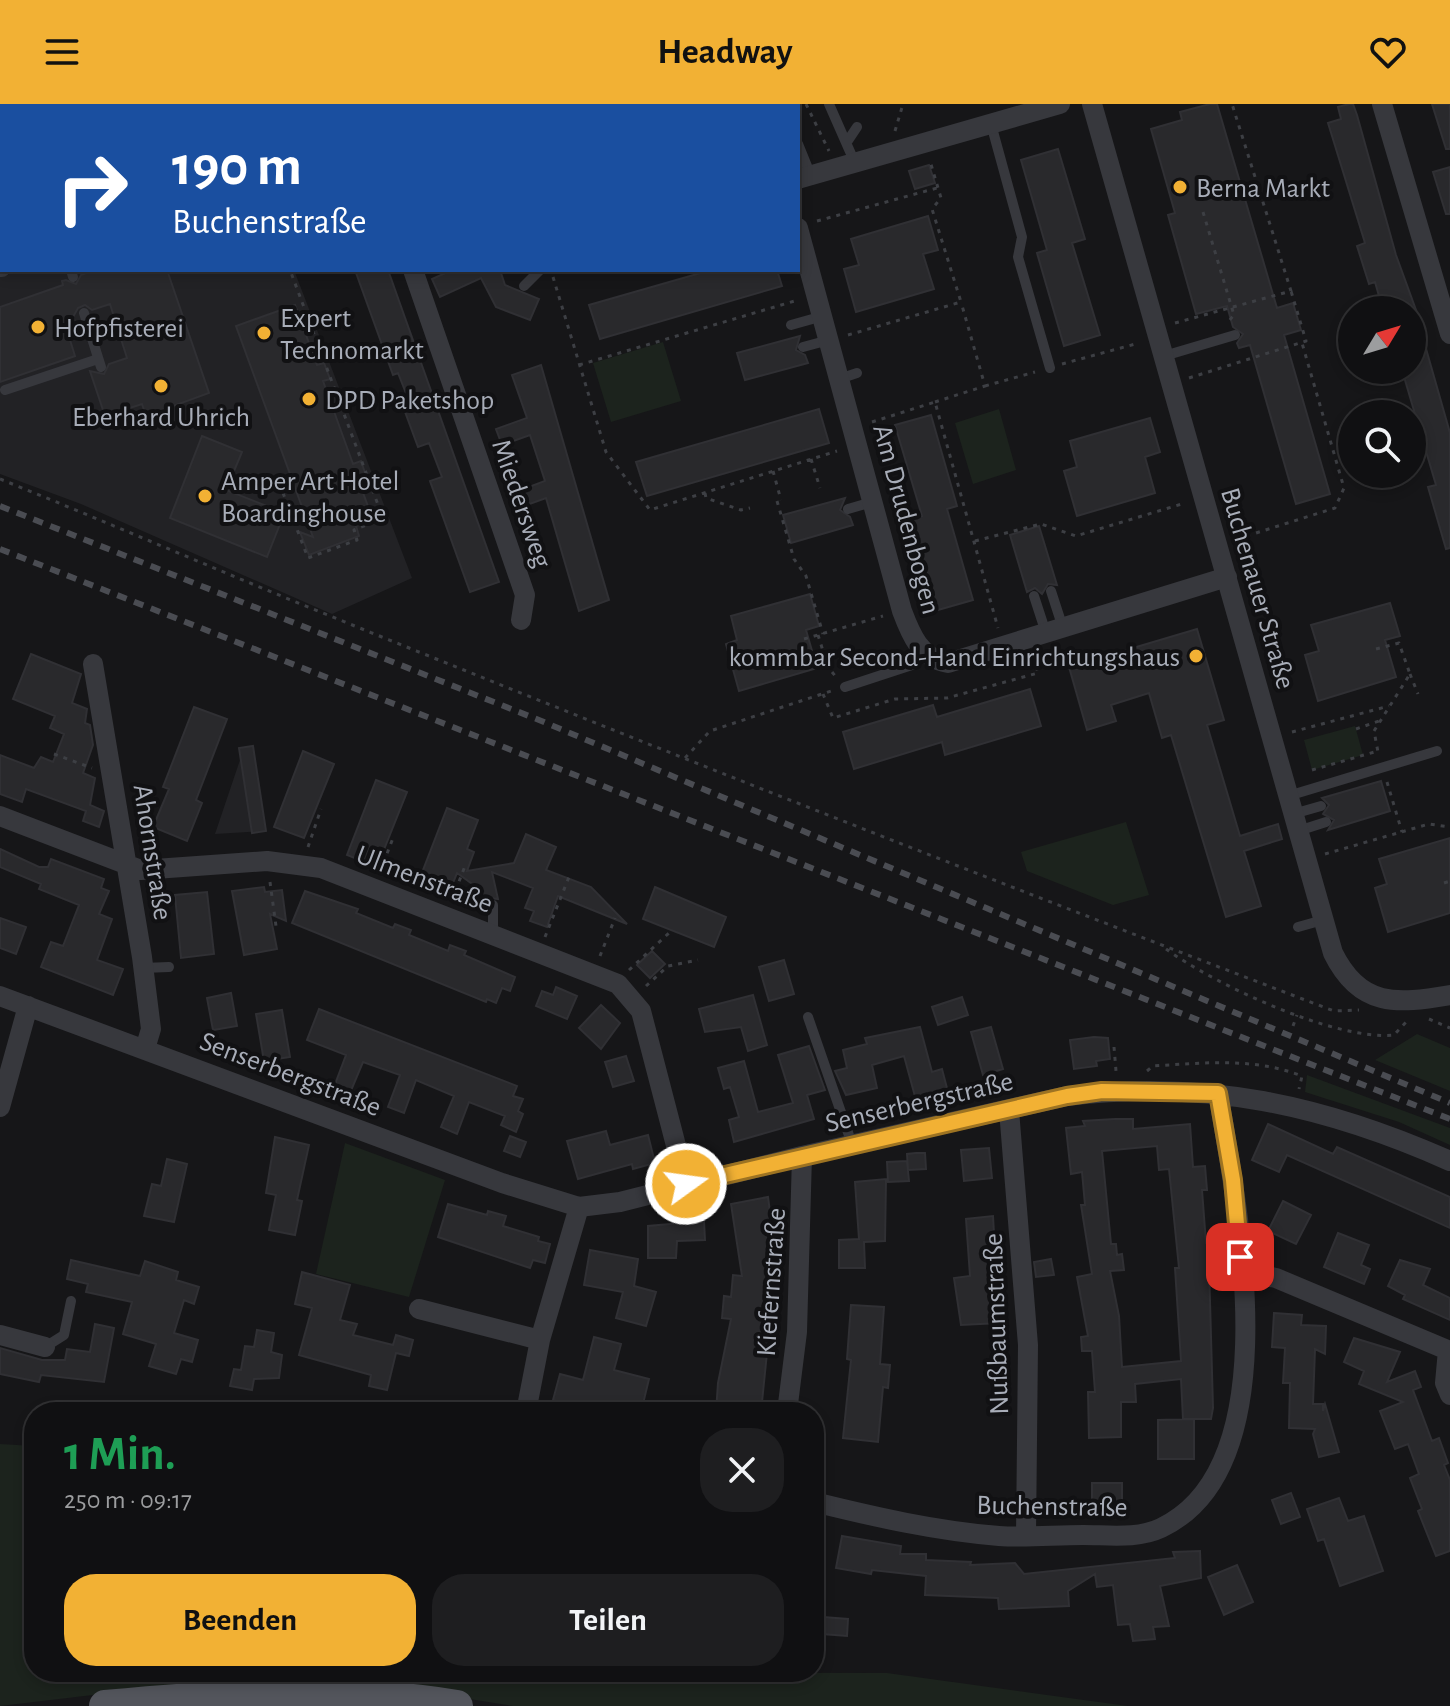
<!DOCTYPE html>
<html lang="de">
<head>
<meta charset="utf-8">
<style>
  :root { --surface:#101012; --page:#1e1e20; --text:#f1f3f6; --muted:#9c9d9f; --line:#303032; --accent:#f2b134 }
  body { margin:0; font-family:"Alegreya Sans",sans-serif; background:var(--page); color:var(--text); height:100vh; display:flex; flex-direction:column; font-size:30px; white-space:nowrap }
  * { box-sizing:border-box; margin:0 }
  p { font-size:26px; color:var(--muted) }
  .icon { flex:none; width:44px; height:44px; fill:none; stroke:currentColor; stroke-width:2; stroke-linecap:round; stroke-linejoin:round }
  .map { position:relative; flex:1; overflow:hidden }
  .panel { position:absolute; left:24px; top:1298px; width:800px; height:280px; display:flex; flex-direction:column; background:var(--surface); border-radius:32px; box-shadow:0 4px 12px #0003,0 0 0 2px var(--line) }
  .panel>* { flex:none }
  .hud { position:absolute; left:0px; top:0px; width:800px; height:168px; box-shadow:0 4px 12px #0003,0 0 0 2px var(--line); background:#1a4fa0; color:#fff; overflow:hidden }
  .needle { width:52px; rotate:52deg }
  .tools { position:absolute; left:1338px; top:192px; display:grid; gap:16px }
  .tools a { display:grid; place-items:center; width:88px; height:88px; border-radius:50%; background:var(--surface); box-shadow:0 4px 12px #0003,0 0 0 2px var(--line); font-size:40px }
  .pin { position:absolute; display:grid; place-items:center; width:68px; height:68px; color:#fff; margin:-34px; border-radius:16px; box-shadow:0 4px 12px #0006 }
  .me { position:absolute; width:88px; margin:-44px; rotate:76deg; stroke-linejoin:round; filter:drop-shadow(0 0 6px #0008) }
  .turn { display:flex; align-items:center; gap:28px; height:168px; padding:0 40px; font-size:36px }
  .turn .icon { width:104px; height:104px; stroke-width:2.5 }
  .turn b { display:block; font-size:56px; line-height:68px }
  .round { display:grid; place-items:center; flex:none; width:84px; height:84px; border-radius:32px; background:var(--page) }
  .overview { display:flex; align-items:center; justify-content:space-between; height:136px; padding:0 40px }
  h1 { font-size:48px; font-weight:700; line-height:60px; color:#1e9e55 }
  .button { display:flex; gap:16px; margin-top:auto; padding:16px 40px }
  .button a { flex:1; height:92px; border-radius:32px; background:var(--accent); color:#111; font-size:32px; font-weight:700; line-height:92px; text-align:center }
  .button a+a { background:var(--page); color:var(--text) }
  header { display:flex; justify-content:space-between; align-items:center; height:104px; padding:0 40px; background:var(--accent); color:#111; font-size:36px; font-weight:700 }
  .map>svg:first-child { display:block }
  .built { fill:#222225 }
  .green { fill:#1c231d }
  .building { fill:#29292c; stroke:#303034; stroke-width:2; fill-rule:evenodd }
  .lines { fill:none; stroke-linecap:round; stroke-linejoin:round }
  .path { stroke:#3d3f44; stroke-width:3; stroke-dasharray:4 6; stroke-linecap:butt }
  .service { stroke:#37383d; stroke-width:10 }
  .pedestrian { stroke:#37383d; stroke-width:16 }
  .minor { stroke:#37383d; stroke-width:20 }
  .primary { stroke:#53555c; stroke-width:32 }
  .rail { stroke:#4a4c52; stroke-width:6; stroke-dasharray:10 8; stroke-linecap:butt }
  .route-casing { stroke:#9d7322; stroke-width:20 }
  .route { stroke:#f2b134; stroke-width:14 }
  .poi-dot { fill:#f2b134; stroke:#111113; stroke-width:3 }
  .labels { text-anchor:middle; stroke-width:8; stroke-linejoin:round; paint-order:stroke }
  .poi-label { font-size:28px; fill:#a8adb8; stroke:#111113; text-anchor:start }
  .street-label { font-size:28px; fill:#a8adb8; stroke:#111113 }
</style>
</head>
<body>
<header><svg class="icon" aria-label="menu" viewBox="0 0 24 24"><path d="M4 6h16M4 12h16M4 18h16"/></svg>Headway<svg class="icon" aria-label="heart" viewBox="0 0 24 24"><path d="M12 20l-8-8c-3-5 5-10 8-4 3-6 11-1 8 4z"/></svg></header>
<div class="map">
<svg width="1450" height="1602" viewBox="0 0 1450 1602">
  <rect width="100%" height="100%" fill="#161618"/>
  <path class="built" d="M0,0l21,2h-19v164h292l118,308 -80,36 -251,-110 -81,-30z
    M254,651l11,76 -50,3 26,-77z"/>
  <path class="green" d="M663,238l18,59 -70,21 -18,-59z
    M999,305l17,61 -43,14 -18,-61z
    M1355,622l8,29 -51,15 -8,-30z
    M1126,718l23,73 -36,10 -86,-34 -6,-19z
    M1417,930l33,14v43l-75,-31z
    M1307,971l143,53v17l-51,-23 -94,-30z
    M345,1039l100,37 -36,117 -93,-23z
    M0,1340l34,2v226l853,1 241,33h-615l-112,-18 -224,-3 -177,21z"/>
  <path class="building" d="M1210,0h7l60,204 16,-5 8,27 -17,5 46,159 -34,10 -46,-159 -11,3 -2,-5 6,-9 -10,-7 -6,-21 -31,8 -28,-99 7,-2 -24,-84 31,-9 -2,-8z
    M1349,0h4l4,11 39,140 20,55h-33l-8,-28 -6,2 -12,-38 8,-3 -37,-120 13,-4 -3,-12z
    M1432,0h18v45h-4z
    M1058,45l27,90 -13,4 28,92 -36,11 -27,-93 10,-3 -26,-90z
    M929,61l6,18 -20,6 -6,-18z
    M1450,63v47h-4l-13,-42z
    M928,112l10,34 -15,4 11,35 -78,23 -12,-43 15,-4 -8,-26z
    M95,166h72l42,123 -63,23 -4,-12 -37,12 -15,-45 14,3 5,-10 18,-6 -17,-54 -18,6 -7,-5 -7,3 -5,9 3,7 -10,3 9,29 -75,26v-75l63,-22 -1,-4 4,-1 10,4 5,-9z
    M355,166h33l111,312 -29,10 -40,-111 12,-4 -13,-34 -11,4 -14,-38 7,-3 -13,-33 -5,2z
    M452,166h48l5,15 34,14 -9,21 -34,-13 -15,-29 -41,19 -8,-18z
    M711,166h66l5,16 -182,53 -11,-34z
    M295,201l22,60 7,-2 6,16 -7,2 30,83 8,-3 5,15 -8,3 15,41 -17,6 3,10 -50,19 -9,-23 13,5 -77,-211z
    M1417,213l33,116v115l-4,1 -18,-62 8,-2 -34,-115h10v-52z
    M800,232l-4,14 9,5 3,8 -63,17 -8,-27z
    M541,261l68,235 -30,11 -33,-113 -22,8 -6,-15 27,-10 -15,-46 -28,10 -6,-16 31,-11 -15,-43z
    M819,305l10,34 -182,53 -11,-34z
    M931,311l26,91 -10,3 26,91 -35,10 -27,-91 11,-3 -27,-91z
    M1150,314l10,34 -15,5 10,36 -78,23 -13,-45 13,-4 -7,-26z
    M202,332l40,16 -16,38 46,18 -5,11 13,5 -13,33 -97,-39z
    M845,394l-5,12 10,7 3,8 -62,18 -8,-28z
    M1039,422l18,59 -9,-1 -6,10 -7,-6 -8,4 -17,-57z
    M810,490l9,32 -13,4 11,38 -78,23 -13,-47 11,-4 -6,-24z
    M1390,499l10,33 -15,4 11,37 -78,24 -13,-46 14,-4 -8,-26z
    M1197,525l27,91 -17,5 33,111 38,-12 4,15 -38,12 17,55 -35,11 -55,-182 -9,3 -13,-45 -38,12 5,16 -29,9 -18,-63z
    M31,550l50,20 -9,29 15,6 -2,14 5,2 3,20 -10,28 12,5 -5,27 14,6 -5,16 -16,-6 3,-10 -60,-22 -4,13 -22,-8v-39l34,13 7,-11 12,5 11,-28 -14,-6 5,-12 -42,-17z
    M1030,585l11,37 -96,29 -3,-13 -88,27 -11,-37 90,-27 4,12z
    M194,603l33,12 -31,81 6,3 -15,38 -34,-14 16,-38 -6,-2z
    M253,642l13,85 -14,2 -13,-85z
    M303,647l31,13 -30,74 -30,-11z
    M376,676l31,12 -30,75 -30,-12z
    M1381,677l9,30 -62,19 6,-10 -11,-6 6,-9 -7,-7z
    M447,704l31,12 -11,29 7,3 -7,19 47,-8 12,-29 30,13 -10,23 45,17 36,37 -69,-28 -11,31 -17,-6 4,-10 -9,-3 8,-20 -41,-16 6,27 -8,-1 -5,5 -10,-17 -18,-13 -9,22 -30,-12z
    M1450,734v75l-62,19 -13,-44 12,-4 -8,-25z
    M0,745l39,18h9l3,-8 53,20 -3,9 8,3 -10,23 13,5 -15,41 26,9 -10,26 -72,-28 10,-25 12,4 16,-41 -40,-16 2,-5 -41,-17z
    M264,783l1,5 17,-2 4,31 -16,-7 7,35 -33,6 -12,-64z
    M655,783l71,30 -12,30 -71,-28z
    M305,787l53,18 -2,4 37,15 2,-4 16,6 -2,5 39,16 2,-6 16,6 -2,4 51,22 -5,14 -8,-3 -6,15 -9,-4 -1,3 -194,-79z
    M207,788l7,62 -33,4 -6,-63z
    M0,814l26,9 -10,27 -16,-6z
    M652,847l13,13 -15,14 -13,-13z
    M784,856l10,34 -25,7 -10,-34z
    M556,883l21,9 -10,23 -31,-13 6,-15 11,4z
    M231,889l6,33 -24,4 -6,-32z
    M753,891l14,50 -19,6 -7,-24 -36,5 -6,-23z
    M962,893l6,18 -30,10 -6,-18z
    M601,901l19,18 -19,26 -22,-21z
    M319,905l198,77 -4,10 10,3 -5,12 5,3 -7,18 -15,-7 4,-9 -36,-14 -12,32 -16,-7 13,-31 -38,-16 -12,33 -16,-6 12,-32 -37,-13 -13,31 -16,-6 12,-32 -39,-15z
    M282,906l8,47 -26,4 -8,-47z
    M920,923l12,45 10,-3 6,23 -32,8 -12,-44 -32,9 5,23 -31,7 -11,-24 12,-3 -4,-18 24,-6 -2,-6z
    M991,923l12,42 -20,6 -12,-43z
    M1094,933l14,1 2,21 -14,2 1,5 -23,3 -4,-29z
    M809,942l16,44 -18,5 7,24 -80,23 -5,-22 10,-3 -9,-30 -6,2 -6,-21 26,-7 14,51 35,-9 -15,-48z
    M626,952l8,25 -21,6 -8,-25z
    M1115,1015h18v10l57,-5 3,43 12,-1 2,24h-5l4,53h5l1,22h-3l4,143 -2,11h-28l-2,-40 -46,5 1,18h-15v35l-32,1 -1,-46h7l-3,-41h-10l-1,-14 7,-1 -11,-59 15,-3 -11,-69h4l-3,-33 -11,2 -5,-46 19,-2 -2,-5zM1157,1042l2,24 10,-1 10,99h-4l6,93 -59,6 -3,-51 -9,-45 14,-1 -2,-16 -5,1 -1,-11h-5l-9,-93z
    M1268,1020l65,30 4,-7 113,50v31l-163,-73 -8,17 -27,-12z
    M606,1027l4,14 38,-10 7,28 -22,6 -1,-5 -54,15 -11,-38z
    M510,1032l16,6 -6,15 -16,-6z
    M275,1033l34,8 -12,55 5,1 -7,34 -26,-5 7,-35 -10,-2z
    M989,1044l3,30 -28,3 -3,-31z
    M916,1049h9l1,16 -18,1 -1,-16z
    M167,1055l20,5 -13,58 -30,-6 8,-32 9,2z
    M907,1057l2,20 -21,1 -1,-20z
    M886,1075l-1,62 -21,1 1,26h-26v-28l20,-1 -4,-57z
    M768,1093l9,67 -3,15 -5,-1 -5,44 6,1 -9,89h-45l2,-29 13,-64 -9,-1 2,-22 7,1 2,-22 9,1 -11,-72z
    M1283,1097l28,14 -15,29 -28,-13z
    M448,1100l39,11 1,-4 18,5 -3,10 36,11 -1,4 12,3 -5,19 -12,-3 -3,8 -92,-31z
    M993,1112l6,107 -38,2 -7,-47 16,-2 -4,-57z
    M704,1117l1,19 -28,1 -1,17h-28v-32z
    M1338,1129l31,12 -8,20 9,4 -6,15 -40,-17z
    M590,1146l48,9 -4,27 22,6 -10,34 -30,-8 7,-26 -39,-7z
    M1051,1155l3,16 -18,2 -2,-15z
    M71,1156l69,16 5,-15 33,11 -2,8 23,7 -5,17 -10,-4 -10,33 24,7 -6,22 -11,-3 -5,15 -27,-8 7,-22 -33,-10 9,-32 -46,-10 2,-8 -21,-5z
    M1400,1156l30,9 -7,16 27,13v22l-47,-21 2,-4 -17,-9z
    M302,1168l48,13 -10,35 17,4 -4,11 40,10 3,-10 17,5 -4,16 -13,-3 -9,37 -18,-4 2,-11 -72,-20 13,-47 -17,-4z
    M851,1201l33,2 -4,57 10,1 -2,23 -5,-1 -5,55 -35,-4 8,-78 -4,-1z
    M1274,1209l28,2 -1,10 25,1 -1,28 -10,-5 -2,55h10v7l2,-7 14,48 -20,5 -6,-23 2,-5 -26,-1 1,-45h-7l2,-35 -13,-1z
    M95,1220l19,4 -10,54 -63,-7 -2,7 -39,-8v-26l42,12h23l2,-11 23,3z
    M257,1226l17,3 -3,19 11,3 -3,23 -25,1 -2,11 -22,-4 4,-17 7,1 4,-24 9,1z
    M594,1233l27,7 -7,26 35,9 -8,33h-72l2,-7 -18,-5 7,-26 23,6z
    M1354,1234l46,14 -13,30 28,-11 6,16 -8,3 19,51 7,-3 9,25 -4,2 6,15v71l-14,5 -18,-45 4,-2 -12,-31 9,-4 -11,-30 -13,5 -15,-38 23,-9 -44,-18 5,-13 -20,-9z
    M1194,1315v40h-36v-39z
    M1092,1379h30v29l-30,-1z
    M1291,1389l9,24 -19,7 -9,-24z
    M1339,1394l9,23 16,-5 19,55 -43,15 -16,-47 -6,2 -11,-32z
    M842,1432l59,10 -1,8h26v6l45,2 -1,3 45,-2 9,11 151,-16 -2,-6 27,-1 1,27 -41,8 9,40 -16,1 2,12 -22,2 -3,-17 -12,1 -5,-40 -16,2 -2,-13 -27,17 1,15 -70,3 -1,-11 -73,-3 1,-19 -54,-6 -1,4 -35,-6z
    M1237,1461l16,37 -29,13 -16,-38z
    M823,1513l25,2 -1,17 -25,-2z"/>
  <g class="lines">
    <path class="path" d="M39,0l1,2
      M531,0l1,2
      M613,0l2,2
      M806,0l23,47
      M673,2l2,-2
      M895,27l8,-27
      M1203,108l31,103 -6,7
      M817,117l120,-33
      M553,173l53,175 44,58 187,-59
      M1175,219l116,-32 -59,-187
      M848,231l113,-33 -29,-93 9,-11 -11,-37
      M1062,260l77,-21
      M579,261l219,-65
      M1189,274l117,-37 -15,-50
      M985,282l50,-14
      M935,298l50,-16 -24,-84
      M872,318l63,-20 63,226
      M811,355l9,29
      M773,367l8,29
      M0,375c114,46 226,95 340,141 330,134 661,264 994,391l25,-1
      M283,389l25,65 49,-18 -3,-10 29,-12 -93,-248
      M705,389l1,5 35,12 9,-2
      M777,397l17,58 12,17 17,58
      M1237,435l98,-31 9,-20 -42,-145
      M975,437l66,-17 35,12 109,-33
      M818,531l10,32 8,10
      M804,535l79,-23
      M1376,545l23,-6 11,31 -36,57 4,21
      M1410,570l8,20
      M823,590l10,24 62,-19 52,-1 91,-25 -4,-15
      M1356,625l23,-8
      M1292,628l97,-26
      M54,650l38,14
      M685,654l25,-27 121,-40
      M1312,666l66,-19
      M1387,678l15,50
      M308,743l13,-38
      M1325,750l104,-30 21,3
      M380,768l13,-34
      M270,778l6,44
      M1444,779l6,-2
      M452,796l13,-34
      M545,833l24,-60
      M1166,845c48,35 169,92 228,86l14,-15
      M600,852l15,-38
      M629,866l41,-38
      M646,882l22,-20 30,-6
      M1429,915l21,9
      M1293,922l4,-11
      M1114,943l2,24
      M1147,967l6,-5c51,-3 100,-9 149,10l-3,13"/>
    <path class="service" d="M110,0l1,2
      M829,0l26,59
      M991,20l31,113 -4,20 32,111
      M847,38l10,-15
      M798,40l13,32
      M71,166l2,7
      M524,182l16,-16
      M84,209l17,54
      M791,221l32,-9
      M803,243l26,-7
      M1164,252l71,-21
      M839,275l18,-6
      M5,286l93,-31
      M848,405l24,-7
      M1051,487l12,37
      M1034,492l12,37
      M845,583l67,-22 11,-12
      M1288,692l149,-45
      M1293,710l28,-8
      M1298,727l28,-9
      M1298,823l25,-7
      M493,830v-29
      M143,864l26,-1
      M808,913l44,127
      M45,1243l19,-12 7,-34
      M219,1583l11,-8 142,-1 17,9"/>
    <path class="pedestrian" d="M0,165h2"/>
    <path class="minor" d="M464,0v2
      M1092,0l241,849c27,55 64,51 117,42
      M1382,0l68,230
      M507,2l1,-2
      M798,75l262,-75
      M798,124l104,383c9,24 18,47 46,52l279,-86
      M413,166l112,325 -4,25
      M93,560l49,293 9,72 -6,20
      M0,712l141,54 126,-9 54,7 297,116 23,27 45,173
      M0,892l502,187 77,24 41,-5 182,-46 265,-60c139,-17 257,9 383,65
      M0,1003l28,-101
      M1009,1006l19,235 -2,190
      M1242,1167l34,7 174,73
      M419,1205l121,31
      M0,1231l45,12
      M1448,1246l-3,33 5,12
      M526,1308l14,-72 39,-133
      M787,1308l10,-80 5,-176
      M814,1398c61,15 122,29 185,34 27,2 56,-1 84,-1 26,0 55,4 78,-7 130,-62 76,-323 57,-435"/>
    <path class="primary" d="M105,1602c116,-11 237,-19 352,0"/>
    <path class="rail" d="M0,402l539,214 911,383
      M0,445l1450,570"/>
  </g>
  <g class="lines">
    <defs>
      <path id="route" d="M686,1080l381,-88 35,-5 116,2 15,87 7,77"/>
    </defs>
    <use href="#route" class="route-casing"/>
    <use href="#route" class="route"/>
  </g>
  <g class="poi-dot">
    <circle cx="1180" cy="83" r="8"/>
    <circle cx="38" cy="223" r="8"/>
    <circle cx="264" cy="229" r="8"/>
    <circle cx="161" cy="282" r="8"/>
    <circle cx="309" cy="295" r="8"/>
    <circle cx="205" cy="392" r="8"/>
    <circle cx="1196" cy="552" r="8"/>
  </g>
  <g class="labels">
    <g class="poi-label">
      <text x="1196" y="93">Berna Markt</text>
      <text x="280" y="223">Expert<tspan x="280" dy="32">Technomarkt</tspan></text>
      <text x="54" y="233">Hofpfisterei</text>
      <text x="325" y="305">DPD Paketshop</text>
      <text x="161" y="322" text-anchor="middle">Eberhard Uhrich</text>
      <text x="221" y="386">Amper Art Hotel<tspan x="221" dy="32">Boardinghouse</tspan></text>
      <text x="1180" y="562" text-anchor="end">kommbar Second-Hand Einrichtungshaus</text>
    </g>
    <g class="street-label">
      <text transform="translate(523 399) rotate(71)" y="10">Miedersweg</text>
      <text transform="translate(908 415) rotate(75)" y="10">Am Drudenbogen</text>
      <text transform="translate(1259 484) rotate(74)" y="10">Buchenauer Straße</text>
      <text transform="translate(154 748) rotate(81)" y="10">Ahornstraße</text>
      <text transform="translate(425 774) rotate(21)" y="10">Ulmenstraße</text>
      <text transform="translate(291 969) rotate(21)" y="10">Senserbergstraße</text>
      <text transform="translate(919 997) rotate(-13)" y="10">Senserbergstraße</text>
      <text transform="translate(770 1178) rotate(-86)" y="10">Kiefernstraße</text>
      <text transform="translate(995 1220) rotate(-92)" y="10">Nußbaumstraße</text>
      <text transform="translate(1052 1401) rotate(1)" y="10">Buchenstraße</text>
    </g>
  </g>
</svg>
<div class="tools">
<a><svg class="needle" viewBox="-14 -14 28 28"><path d="M0-13l5 13h-10z" fill="#e53935"/><path d="M0 13l5-13h-10z" fill="#9c9d9f"/></svg></a>
<a><svg class="icon" aria-label="search" viewBox="0 0 24 24"><circle cx="10" cy="10" r="6"/><path d="M15 15l6 6"/></svg></a>
</div>
<div class="pin" style="left:1240px;top:1153px;background:#d93025"><svg class="icon" aria-label="arrive" viewBox="0 0 24 24"><path d="M6 21V4h12l-3 4 3 4H6"/></svg></div>
<svg class="me" style="left:686px;top:1080px" viewBox="-20 -20 40 40"><circle r="17" fill="#f2b134" stroke="#fff" stroke-width="3"/><path d="M0-11L8 9 0 5-8 9z" fill="#fff"/></svg>
<div class="hud">
<div class="turn"><svg class="icon" aria-label="right" viewBox="0 0 24 24"><path d="M7 20v-9h11M14 6l5 5-5 5"/></svg><div><b>190 m</b>Buchenstraße</div></div>
</div>
<section class="panel">
<div class="overview"><div><h1>1 Min.</h1><p>250 m · 09:17</p></div><a class="round"><svg class="icon" aria-label="close" viewBox="0 0 24 24"><path d="M6 6l12 12M18 6L6 18"/></svg></a></div>
<div class="button"><a>Beenden</a><a>Teilen</a></div>
</section>
</div>
</body>
</html>
